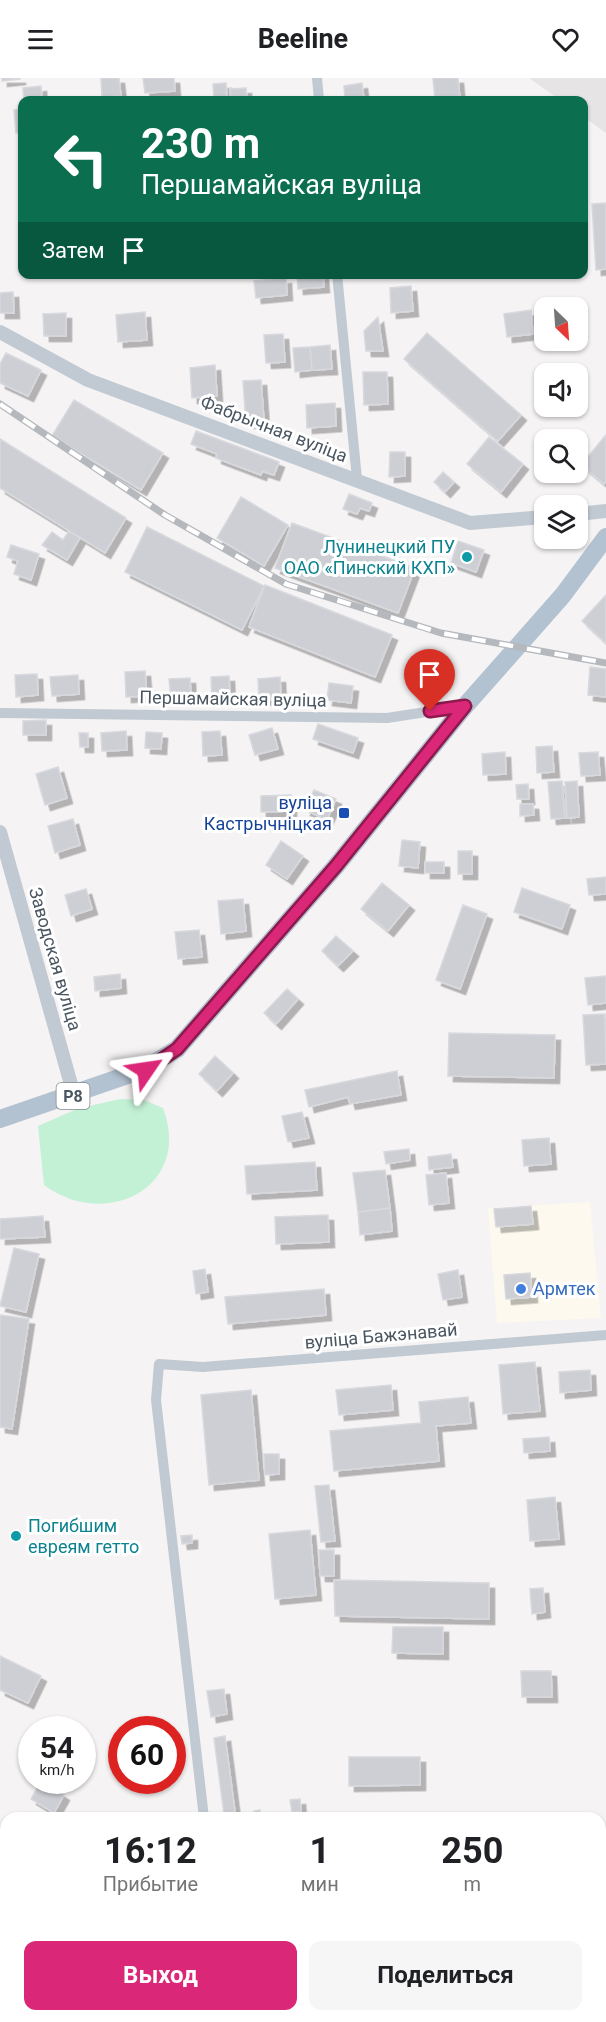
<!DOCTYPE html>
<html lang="ru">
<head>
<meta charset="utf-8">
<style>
  :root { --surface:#fff; --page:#f6f6f6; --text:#202124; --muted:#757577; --accent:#db2777 }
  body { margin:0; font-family:Roboto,sans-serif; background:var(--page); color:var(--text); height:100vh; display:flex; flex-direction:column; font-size:22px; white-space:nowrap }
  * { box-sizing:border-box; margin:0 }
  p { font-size:20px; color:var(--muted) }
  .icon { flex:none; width:33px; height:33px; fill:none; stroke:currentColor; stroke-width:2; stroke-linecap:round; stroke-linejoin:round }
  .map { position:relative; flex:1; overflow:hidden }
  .details { position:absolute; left:0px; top:1734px; width:606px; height:210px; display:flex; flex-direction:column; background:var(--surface); border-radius:18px 18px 0 0; box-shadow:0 2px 4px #0004 }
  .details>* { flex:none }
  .guide { position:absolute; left:18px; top:18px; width:570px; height:183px; border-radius:12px; box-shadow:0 2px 4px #0004; background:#0b6e4f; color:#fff; overflow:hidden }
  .needle { width:39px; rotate:155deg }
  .tools { position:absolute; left:534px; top:219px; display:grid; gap:12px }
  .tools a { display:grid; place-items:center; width:54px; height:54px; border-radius:12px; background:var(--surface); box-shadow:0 2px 4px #0004; font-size:30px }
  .speed { position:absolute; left:18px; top:1638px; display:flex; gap:12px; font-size:30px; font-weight:700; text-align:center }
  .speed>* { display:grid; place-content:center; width:78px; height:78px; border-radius:50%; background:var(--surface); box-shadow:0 2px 4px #0004; line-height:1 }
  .speed small { font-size:15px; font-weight:400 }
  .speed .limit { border:9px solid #d22; background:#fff; color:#111 }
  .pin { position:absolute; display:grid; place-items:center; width:51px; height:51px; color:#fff; margin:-62px -26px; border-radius:50% 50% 50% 0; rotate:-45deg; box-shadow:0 0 6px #0007 }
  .pin .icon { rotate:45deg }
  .me { position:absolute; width:66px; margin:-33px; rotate:58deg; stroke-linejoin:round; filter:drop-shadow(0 0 4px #0008) }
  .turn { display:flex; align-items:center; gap:21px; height:126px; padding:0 24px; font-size:27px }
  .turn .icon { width:78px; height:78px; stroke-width:2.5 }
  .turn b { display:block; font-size:42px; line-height:51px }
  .then { display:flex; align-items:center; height:57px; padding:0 24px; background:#0003; gap:12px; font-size:22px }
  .eta { display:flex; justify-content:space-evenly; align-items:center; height:102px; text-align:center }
  .eta b { font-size:36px; font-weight:700; line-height:42px }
  .cta { display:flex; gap:12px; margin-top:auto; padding:12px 24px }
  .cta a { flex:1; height:69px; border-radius:12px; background:var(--accent); color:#fff; font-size:24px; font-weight:700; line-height:69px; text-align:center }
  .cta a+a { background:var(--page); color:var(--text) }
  header { display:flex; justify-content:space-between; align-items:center; height:78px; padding:0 24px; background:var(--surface); font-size:27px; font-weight:700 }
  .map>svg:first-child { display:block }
  .commercial { fill:#fdf9ef }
  .education { fill:#e6e4e5 }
  .green { fill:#c3f1d5 }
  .building { fill:#cdcfd5; stroke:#d7d9de; stroke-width:1.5; filter:url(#shadow) }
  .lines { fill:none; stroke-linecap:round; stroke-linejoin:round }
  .minor { stroke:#c1cad2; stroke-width:10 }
  .tertiary { stroke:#c1cad2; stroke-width:14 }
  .primary { stroke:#b3c2d1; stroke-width:18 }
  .rail-casing { stroke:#b5b8bd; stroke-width:7 }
  .rail { stroke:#fff; stroke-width:4.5; stroke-dasharray:14; stroke-linecap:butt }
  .route-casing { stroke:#8e194d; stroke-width:15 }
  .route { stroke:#db2777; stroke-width:10 }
  .culture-dot { fill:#0f9aa8; stroke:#fff; stroke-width:2 }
  .transit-dot { fill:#1a4fb4; stroke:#fff; stroke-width:2 }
  .shop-dot { fill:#3f7fe0; stroke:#fff; stroke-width:2 }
  .labels { text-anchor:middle; stroke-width:6; stroke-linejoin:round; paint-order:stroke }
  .shield { fill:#fff; stroke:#808990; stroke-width:1.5 }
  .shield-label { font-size:16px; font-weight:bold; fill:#4a5661 }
  .street-label { font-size:18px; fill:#4a5661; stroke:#fff }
  .culture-label { font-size:18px; fill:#0d838f; stroke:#fff; text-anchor:end }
  .transit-label { font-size:18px; fill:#164399; stroke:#fff; text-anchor:end }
  .shop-label { font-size:18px; fill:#366cbe; stroke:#fff; text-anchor:start }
</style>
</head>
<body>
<header><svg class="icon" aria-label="menu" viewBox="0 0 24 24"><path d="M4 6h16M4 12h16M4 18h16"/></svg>Beeline<svg class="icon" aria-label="heart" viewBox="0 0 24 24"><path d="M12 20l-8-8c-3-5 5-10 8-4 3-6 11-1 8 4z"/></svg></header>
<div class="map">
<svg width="606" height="1944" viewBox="0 0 606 1944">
  <defs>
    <filter id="shadow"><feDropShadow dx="5.5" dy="5.5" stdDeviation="0" flood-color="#0004"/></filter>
  </defs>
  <rect width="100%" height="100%" fill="#f5f3f3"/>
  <path class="commercial" d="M590,1124l11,116 -104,5 -9,-115z"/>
  <path class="education" d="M529,0h77v55l-22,-16v-17h-24z"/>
  <path class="green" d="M120,1021l24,1 19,8c30,79 -57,123 -119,77l-6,-59 39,-17z
    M0,1915l6,3v20h44l13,6h-63z"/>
  <path class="building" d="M2,0h18v1l-18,2z
    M101,0h18l2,18 -19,1z
    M143,0h31l1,13 -30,2z
    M433,0h25l2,22h-25z
    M226,5l1,17h-13l-1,-16z
    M362,5l2,17h-19l-1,-14z
    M41,8l1,14h-18l-1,-12z
    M246,10l1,12h-16l-1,-11z
    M22,31v24h-6l-2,-23z
    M19,77h3v35h-1z
    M606,125v66l-10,1 -4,-66z
    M297,196h26l1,13 -26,2z
    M286,200l1,17 -31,3 -2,-17z
    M411,208l2,25 -22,2 -1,-25z
    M13,214l1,21h-14v-20z
    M531,232l2,24 -26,3 -3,-23z
    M145,234l2,28 -29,2 -2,-27z
    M66,235v23h-22l-1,-22z
    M378,239l5,34h-17l-2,-20z
    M427,255l94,82 -23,26 -94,-82z
    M283,256l2,28 -19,1 -2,-28z
    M330,267l2,24 -20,1 -2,-23z
    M310,269l2,23 -17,2 -2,-24z
    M6,275l35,17 -13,26 -28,-13v-19z
    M215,287l2,31 -25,2 -2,-30z
    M363,294h24l1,32 -24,1z
    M261,302l3,41 -18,2 -3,-42z
    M74,322l89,53 -22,37 -89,-54z
    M335,325l1,23 -29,2 -1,-23z
    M196,353l83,31 -5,13 -12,-4 -1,4 -45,-17 1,-4 -26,-10z
    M606,357v46l-2,3 -23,-19z
    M489,359l34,27 -22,28 -34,-28z
    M0,361l126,79 -21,35 -105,-65z
    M390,374h15v24l-16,1z
    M443,394l11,10 -9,10 -11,-10z
    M349,416l23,9 -3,8 -9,-3 -3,6 -14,-5z
    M241,419l47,28 -24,41 -47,-28z
    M292,445l123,45 -17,45 -123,-45z
    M147,449l117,59 -22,44 -117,-58z
    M69,453l11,7 -13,22 -25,-15 10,-13 11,8z
    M458,463l26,9 -8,22 -25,-9z
    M11,467l28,9 -8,26 -17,-6 4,-13 -11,-4z
    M265,507l127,50 -17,42 -126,-50z
    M606,517v48l-24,-22z
    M590,589l16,2v28l-18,-2z
    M145,593l2,25 -21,1 -1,-25z
    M37,596l1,21 -22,2 -1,-22z
    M78,597l1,19 -27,2 -2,-19z
    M229,598l1,22 -18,1 -1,-22z
    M280,599l1,22 -22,1 -1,-21z
    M190,600l1,21 -20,1 -2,-21z
    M329,605l24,3 -2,17 -24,-3z
    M46,642v15h-23v-14z
    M318,646l40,14 -5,15 -40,-14z
    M272,650l6,21 -23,6 -6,-20z
    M126,653l1,19 -25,1 -1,-18z
    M220,653l2,24 -19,1 -1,-24z
    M146,654l16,1 -1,16 -16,-1z
    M79,655h9v14h-8z
    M552,668l2,26 -17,1 -1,-26z
    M505,674l1,22 -23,1 -1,-21z
    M598,674l2,23 -19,1 -2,-23z
    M58,689l9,31 -22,7 -9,-31z
    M562,703l3,37 -14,1 -3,-37z
    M577,703l2,36 -12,1 -2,-36z
    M528,706l1,15h-12l-1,-14z
    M314,712l22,9 -9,21 -22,-10z
    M291,717v16l-30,1v-16z
    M520,726h13l1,11 -14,1z
    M73,741l7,26 -25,8 -7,-27z
    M402,762l18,2 -2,26 -19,-2z
    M281,763l22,15 -16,23 -21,-14z
    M458,773h14v23h-14z
    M425,784h19v11h-19z
    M606,799v17l-17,1 -2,-16z
    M382,805l27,22 -21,26 -27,-22z
    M522,810l48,17 -8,24 -48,-17z
    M86,811l6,20 -21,7 -6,-21z
    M243,821l3,32 -25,3 -3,-33z
    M463,827l24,9 -27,75 -24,-9z
    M199,852l3,27 -24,2 -3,-27z
    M336,858l17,15 -15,15 -16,-15z
    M120,896l1,14 -26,3 -1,-14z
    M606,898v27l-18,2 -3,-27z
    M287,911l11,10 -22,25 -12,-11z
    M605,936l1,50 -20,1 -3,-50z
    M449,955l106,2 -1,43 -106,-2z
    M215,978l18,17 -16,18 -18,-17z
    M397,993l4,24 -51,9 -2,-7 -39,10 -4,-17z
    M302,1034l7,26 -21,4 -6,-26z
    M549,1060l2,26 -27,2 -2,-26z
    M409,1071l1,11 -24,4 -2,-12z
    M451,1076l2,13 -24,3 -1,-13z
    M315,1084l2,28 -70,4 -2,-28z
    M385,1092l5,38 -32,4 -5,-39z
    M446,1095l3,30 -20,2 -3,-30z
    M531,1128l2,18 -37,3 -2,-18z
    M390,1130l2,23 -32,4 -2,-23z
    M328,1137l1,27 -53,2 -1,-27z
    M43,1138l2,21 -45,2v-20z
    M14,1170l25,6 -13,58 -26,-6z
    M205,1191l3,23 -12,2 -3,-23z
    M458,1192l4,27 -19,3 -5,-26z
    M530,1195l2,24 -26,2 -2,-24z
    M324,1211l2,26 -98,9 -3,-27z
    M0,1237l29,4 -17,110 -12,-2z
    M535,1284l5,49 -37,3 -4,-49z
    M590,1292l1,20 -31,3 -1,-21z
    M391,1307l2,25 -54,5 -3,-25z
    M251,1312l8,90 -50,5 -8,-90z
    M468,1319l3,26 -35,3 3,35 -105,10 -4,-40 91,-8 -2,-21z
    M549,1359l1,14 -26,2 -1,-14z
    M264,1376h15v20l-14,1z
    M329,1407l6,56 -14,1 -6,-56z
    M555,1419l4,42 -29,2 -3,-41z
    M310,1452l6,65 -41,4 -6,-65z
    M192,1457v8l-10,1 -1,-8z
    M319,1472h15v26h-14z
    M334,1502l155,3v36l-154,-3z
    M543,1510l2,24 -13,2 -2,-25z
    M393,1549h50v27l-51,-1z
    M0,1578l41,20 -13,27 -28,-13z
    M521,1593h30l1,26h-30z
    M224,1611l3,25 -16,3 -4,-26z
    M225,1658l10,76 -11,2 -10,-76z
    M349,1679h71v28l-71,1z
    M41,1703l23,14 -10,18 -23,-14z
    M300,1721l1,12 -9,1 -2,-12z
    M260,1732v7l-5,1 -1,-7z
    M0,1888l6,3v10l-4,9z
    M78,1938h16l5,2 -1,4h-17l-5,-2z
    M261,1938h34l1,6h-35z
    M357,1938h29v6h-29z
    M499,1938h40v6h-40z"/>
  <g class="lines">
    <path class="minor" d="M317,0l2,22
      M337,196l20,205
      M0,635l387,5 78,-12
      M204,1740l-48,-418 3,-36 44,3 403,-32"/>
    <path class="tertiary" d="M0,254l88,48 382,143 74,-6
      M578,436l28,-3
      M0,754l74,263"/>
    <path class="primary" d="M0,1041l145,-50 32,-20 159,-183 129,-160 98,-111 43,-58"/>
    <defs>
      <path id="rail" d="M0,326l165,111 121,69 155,49 165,30"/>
    </defs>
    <use href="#rail" class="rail-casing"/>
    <use href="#rail" class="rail"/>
  </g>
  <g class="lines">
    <defs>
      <path id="route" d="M146,992l31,-21 159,-183 129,-160 -35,5"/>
    </defs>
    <use href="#route" class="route-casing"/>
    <use href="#route" class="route"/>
  </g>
  <g class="culture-dot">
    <circle cx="467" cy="479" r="6"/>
    <circle cx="16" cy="1458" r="6"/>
  </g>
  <rect class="transit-dot" x="338" y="729" width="12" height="12" rx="3"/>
  <circle class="shop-dot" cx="521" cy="1211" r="6"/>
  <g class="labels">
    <rect class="shield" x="56.5" y="1005" width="33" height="26" rx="4.5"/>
    <g class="shield-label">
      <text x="73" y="1024">Р8</text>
    </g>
    <g class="street-label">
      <text transform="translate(274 351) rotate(21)" y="6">Фабрычная вуліца</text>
      <text transform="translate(233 621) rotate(1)" y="6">Першамайская вуліца</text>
      <text transform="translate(55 881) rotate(74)" y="6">Заводская вуліца</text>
      <text transform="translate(381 1258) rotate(-5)" y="6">вуліца Бажэнавай</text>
    </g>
    <g class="culture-label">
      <text x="455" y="475">Лунинецкий ПУ<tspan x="455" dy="21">ОАО «Пинский КХП»</tspan></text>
      <text x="28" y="1454" text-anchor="start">Погибшим<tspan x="28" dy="21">евреям гетто</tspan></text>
    </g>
    <g class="transit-label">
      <text x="332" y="731">вуліца<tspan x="332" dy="21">Кастрычніцкая</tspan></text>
    </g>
    <g class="shop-label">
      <text x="533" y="1217">Армтек</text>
    </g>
  </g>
</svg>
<div class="tools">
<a><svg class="needle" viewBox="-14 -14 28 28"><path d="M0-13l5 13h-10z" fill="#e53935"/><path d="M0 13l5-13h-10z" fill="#757577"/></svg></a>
<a><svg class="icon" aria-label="sound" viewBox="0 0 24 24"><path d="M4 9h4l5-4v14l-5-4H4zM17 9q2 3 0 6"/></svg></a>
<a><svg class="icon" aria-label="search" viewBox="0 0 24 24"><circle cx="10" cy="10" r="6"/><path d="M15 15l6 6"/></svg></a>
<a><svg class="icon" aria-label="layers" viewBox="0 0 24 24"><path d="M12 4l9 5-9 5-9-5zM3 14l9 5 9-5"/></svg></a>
</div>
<div class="speed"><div>54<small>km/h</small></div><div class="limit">60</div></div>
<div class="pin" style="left:430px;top:633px;background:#d93025"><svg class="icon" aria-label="arrive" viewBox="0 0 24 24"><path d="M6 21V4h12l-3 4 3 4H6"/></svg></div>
<svg class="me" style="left:146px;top:992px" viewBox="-20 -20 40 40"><path d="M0-17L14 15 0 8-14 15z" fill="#db2777" stroke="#fff" stroke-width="4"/></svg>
<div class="guide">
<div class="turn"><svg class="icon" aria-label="left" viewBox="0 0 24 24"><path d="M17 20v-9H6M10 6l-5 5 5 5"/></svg><div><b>230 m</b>Першамайская вуліца</div></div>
<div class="then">Затем<svg class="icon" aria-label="arrive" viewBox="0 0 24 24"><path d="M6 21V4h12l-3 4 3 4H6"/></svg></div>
</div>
<section class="details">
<div class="eta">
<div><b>16:12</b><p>Прибытие</p></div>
<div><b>1</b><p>мин</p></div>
<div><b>250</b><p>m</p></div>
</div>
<div class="cta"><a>Выход</a><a>Поделиться</a></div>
</section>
</div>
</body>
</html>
